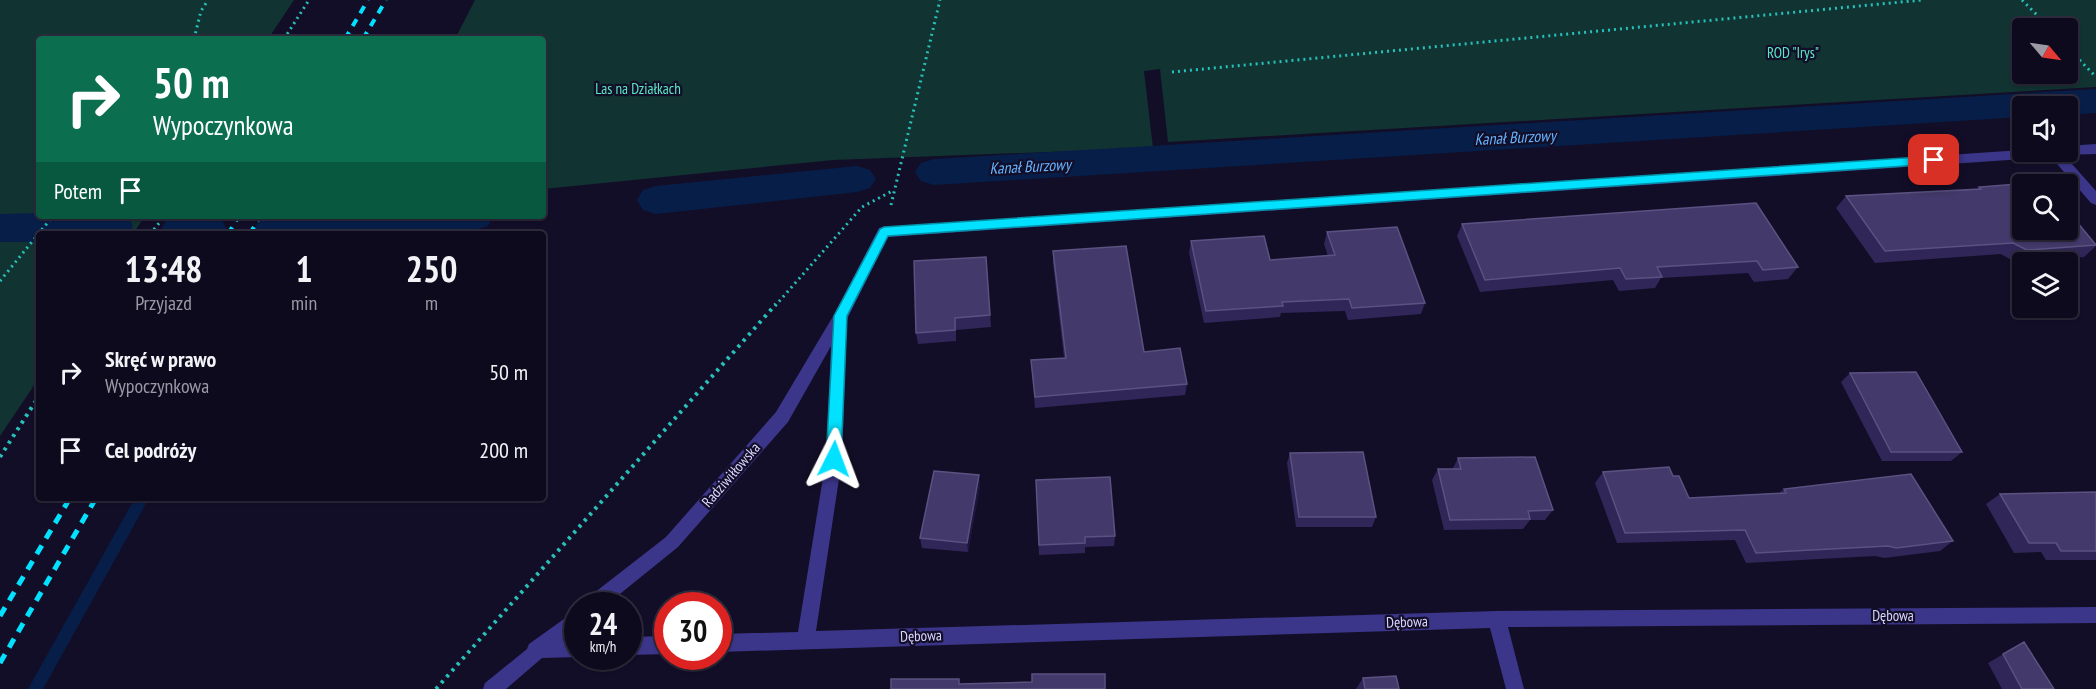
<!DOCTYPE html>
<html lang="pl">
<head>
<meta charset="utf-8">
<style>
  :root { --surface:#0e0a1e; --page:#1c182b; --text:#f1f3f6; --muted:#9b9aa4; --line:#2e2b3c }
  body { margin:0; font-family:"PT Sans Narrow",sans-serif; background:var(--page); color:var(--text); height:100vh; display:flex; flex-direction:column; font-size:22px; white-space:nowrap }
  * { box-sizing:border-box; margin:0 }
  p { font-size:20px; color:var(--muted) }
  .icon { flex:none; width:33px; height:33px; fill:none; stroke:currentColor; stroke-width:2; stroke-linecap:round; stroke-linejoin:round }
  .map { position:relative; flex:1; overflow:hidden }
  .sheet { position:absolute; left:36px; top:231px; width:510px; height:270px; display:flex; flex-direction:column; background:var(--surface); border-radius:6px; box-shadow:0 2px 4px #0004,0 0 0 2px var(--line) }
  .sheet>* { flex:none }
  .banner { position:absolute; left:36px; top:36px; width:510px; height:183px; border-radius:6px; box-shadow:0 2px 4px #0004,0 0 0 2px var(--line); background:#0b6e4f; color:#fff; overflow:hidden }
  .needle { width:39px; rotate:119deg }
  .controls { position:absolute; left:2012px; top:18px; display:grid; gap:12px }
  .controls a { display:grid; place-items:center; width:66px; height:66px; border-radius:6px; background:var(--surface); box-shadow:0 2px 4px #0004,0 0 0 2px var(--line); font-size:30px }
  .speed { position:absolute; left:564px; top:592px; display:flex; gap:12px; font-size:30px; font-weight:700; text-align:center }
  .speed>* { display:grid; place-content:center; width:78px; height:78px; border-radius:50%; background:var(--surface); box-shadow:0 2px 4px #0004,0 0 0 2px var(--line); line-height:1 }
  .speed small { font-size:15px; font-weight:400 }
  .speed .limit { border:9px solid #d22; background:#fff; color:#111 }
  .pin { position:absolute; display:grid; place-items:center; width:51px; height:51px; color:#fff; margin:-26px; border-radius:12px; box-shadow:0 3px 9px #0006 }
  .me { position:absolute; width:66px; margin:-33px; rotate:3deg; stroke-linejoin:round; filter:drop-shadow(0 0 4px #0008) }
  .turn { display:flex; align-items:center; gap:21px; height:126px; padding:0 18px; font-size:27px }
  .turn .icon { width:78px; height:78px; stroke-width:2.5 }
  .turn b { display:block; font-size:42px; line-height:51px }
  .then { display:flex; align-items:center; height:57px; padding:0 18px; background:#0003; gap:12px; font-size:22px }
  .eta { display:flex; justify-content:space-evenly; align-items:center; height:102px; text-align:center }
  .eta b { font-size:36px; font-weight:700; line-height:42px }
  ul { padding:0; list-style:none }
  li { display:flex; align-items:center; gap:18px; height:78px; padding:0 18px }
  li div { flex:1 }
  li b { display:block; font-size:22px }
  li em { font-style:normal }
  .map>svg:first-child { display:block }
  .green { fill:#113332; fill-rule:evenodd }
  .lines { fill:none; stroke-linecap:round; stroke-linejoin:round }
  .stream { fill:#071e49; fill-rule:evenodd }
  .canal { fill:#071e49; fill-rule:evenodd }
  .path-far1 { stroke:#27c1ba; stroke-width:3; stroke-dasharray:2 4; stroke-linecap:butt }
  .path { stroke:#27c1ba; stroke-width:4; stroke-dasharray:3 5; stroke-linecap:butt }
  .minor { fill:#3b368a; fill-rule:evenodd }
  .rail-far1 { stroke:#02e1ff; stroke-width:4; stroke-dasharray:8 7; stroke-linecap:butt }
  .rail { stroke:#02e1ff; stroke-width:5; stroke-dasharray:10 8; stroke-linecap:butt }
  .wall { fill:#312658 }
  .shaded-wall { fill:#1d153d }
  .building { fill:#43396a; stroke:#5b5281; stroke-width:1.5 }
  .route { fill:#02e1ff; stroke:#0192a6; stroke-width:1.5 }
  .labels { text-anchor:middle; stroke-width:4.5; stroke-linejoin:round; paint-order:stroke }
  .park-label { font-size:15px; fill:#59e8c6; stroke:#130e28 }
  .street-label { font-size:15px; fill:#dbd6ff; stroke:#130e28 }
  .water-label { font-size:16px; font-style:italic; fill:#64b4ff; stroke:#130e28 }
</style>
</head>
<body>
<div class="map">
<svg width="2096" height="689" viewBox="0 0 2096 689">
  <rect width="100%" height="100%" fill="#130e28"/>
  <path class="green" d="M0,0h294l-26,39h-229v177h106l-12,18h-94v144l-39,58z
    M475,0h1621v87l-928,55 -8,-73 -16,2 9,77 -320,12 -290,29v-150h-88zM2022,28h45v46h-45z"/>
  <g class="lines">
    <path class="stream" d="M291,226l6,4 -2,4h-12l4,-7z
      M135,498h14l-106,191h-15z"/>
    <path class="canal" d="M2096,89v24l-29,2v-9h-45v11l-1088,68 -13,-4 -6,-9 6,-9 13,-4z
      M857,166l13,4 6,9 -6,9 -13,4 -201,22 -13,-4 -6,-10 6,-10 13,-4z
      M39,213v3h89l5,10 -4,8h-90v8h-39v-28z
      M173,216h42l6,2 5,10 -3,6h-58l-3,-6 5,-10z
      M272,216h221l-5,10 -14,4 -56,4h-162l-2,-4 5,-10z"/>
    <path class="path-far1" d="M2022,0l28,28
      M194,39l7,-28 7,-11
      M284,39l25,-39
      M2067,47l29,30
      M1172,72l750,-72
      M891,205l49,-205
      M150,234l15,-18
      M0,281l53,-65
      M775,306l87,-99 32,-17"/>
    <path class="path" d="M0,457l39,-61
      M436,689l340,-385"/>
    <path class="minor" d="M2096,144v10l-32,1 32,36v14l-5,-2 -40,-46 -1163,80 -41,82 -5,140 -26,172 681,-20 599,-4v16l-588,4 16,62h-18l-16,-61 -772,24v-18l80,-2 28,-173 5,-113 -43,76 -110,125 -73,59h-23l3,-6 81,-63 110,-125 59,-99 44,-85 5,-1 1138,-77 45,2v-6z
      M578,609v20l-15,12 15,-1v17h2l-38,1 -36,31h-23l2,-6 42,-34 2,-5z
      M668,636v18l-40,1v-18z"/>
    <path class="rail-far1" d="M345,39l23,-39
      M363,39l23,-39
      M228,234l11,-18
      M250,234l10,-18"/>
    <path class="rail" d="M0,616l70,-118
      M0,663l96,-165"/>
  </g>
  <path class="wall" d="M1979,187l117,57v2l-12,11 -69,5 -14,-8 -126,9 -39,-55 10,-12 131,-7z
    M1756,203l42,64 -10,12 -34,3 -6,-9 -87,5 -6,10 -36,3 -6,-11 -133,12 -23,-56 5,-12z
    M1327,232l98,71 -4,11 -73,6 -3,-9 -64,2 -1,4 -76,6 -15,-70 2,-12 79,19 58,-4 -4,-12z
    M1053,251l91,101 43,32 -2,11 -150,13 -4,-48 33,-2 -11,-95z
    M986,257l5,70 -35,3v11l-38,3 -2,-11z
    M1850,373l112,79 -11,9h-69l-41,-79z
    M1290,453l86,64 -4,10h-76l-9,-64z
    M1458,458l95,52 -8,10h-15l-7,9 -79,1 -12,-50 6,-11h15v-1z
    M1603,472l70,4 16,22 90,-5 5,-4 169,52 -13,10 -56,7 -9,-2 -129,7 -11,-23 -118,3 -22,-60z
    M1036,480l79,56 -1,10 -29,1v6l-46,2z
    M980,486l-12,66 -46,-4 -2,-10z
    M2096,492v68h-50l-5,-8 -27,1 -28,-49 14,-10z
    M2024,642l30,47h-52l-14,-26z
    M1363,678l36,11h-43z"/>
  <path class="shaded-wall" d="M979,475l1,11 -12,66 -1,-9z"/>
  <path class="building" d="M2043,182l2,2h-23v46h45v-20l29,35 -69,5 -14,-7 -128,8 -39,-55 135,-7 -2,-2z
    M1756,203l42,64 -35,3 -6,-9 -100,6 5,10 -36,2 -6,-11 -135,12 -23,-56z
    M1397,227l28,76 -73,5 -3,-9 -67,3 1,4 -77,5 -15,-70 73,-5 6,24 65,-5 -8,-23z
    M1126,246l18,106 36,-4 7,36 -152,13 -4,-37 35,-2 -13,-107z
    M986,257l4,58 -35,3v12l-39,3 -2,-72z
    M1916,372l46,80h-71l-41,-79z
    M1363,452l13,65h-77l-9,-64z
    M1535,457l18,53 -25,1 2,8 -80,1 -12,-51h23l-3,-11z
    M1669,467l4,9h6l10,22 97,-5 -2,-4 127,-15 42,67 -57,7 -8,-2 -132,7 -11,-23 -120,3 -22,-61z
    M934,471l45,4 -12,68 -47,-5z
    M1110,477l5,59 -30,1v6l-46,2 -3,-65z
    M2096,492v59h-35l-5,-8h-27l-29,-49z
    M2024,642l30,47h-32l-19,-35z
    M1032,674h73v15h-214v-10h68v5l73,-2z
    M1396,676l3,13h-34l-2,-11z"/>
  <path class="route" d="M1934,156l6,4 -6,4 -1046,72 -41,80 -6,143 -7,7 -8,-7 8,-143 46,-87 4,-2z"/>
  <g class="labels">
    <g class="park-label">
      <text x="1793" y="58">ROD "Irys"</text>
      <text x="638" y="94">Las na Działkach</text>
    </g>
    <g class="street-label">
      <text transform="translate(731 475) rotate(-49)" y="5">Radziwiłłowska</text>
      <text x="1893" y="621">Dębowa</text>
      <text transform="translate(1407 622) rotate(-2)" y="5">Dębowa</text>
      <text transform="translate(921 636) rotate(-2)" y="5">Dębowa</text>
    </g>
    <g class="water-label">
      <text transform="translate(1515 137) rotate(-3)" y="6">Kanał Burzowy</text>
      <text transform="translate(1030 166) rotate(-3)" y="6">Kanał Burzowy</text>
    </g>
  </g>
</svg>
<div class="controls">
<a><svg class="needle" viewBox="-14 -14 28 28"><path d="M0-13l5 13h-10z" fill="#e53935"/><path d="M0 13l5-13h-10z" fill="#9b9aa4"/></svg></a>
<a><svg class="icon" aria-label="sound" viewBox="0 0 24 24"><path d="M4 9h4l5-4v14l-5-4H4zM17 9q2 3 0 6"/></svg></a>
<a><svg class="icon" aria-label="search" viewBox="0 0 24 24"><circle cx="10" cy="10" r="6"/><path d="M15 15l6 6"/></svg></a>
<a><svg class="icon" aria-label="layers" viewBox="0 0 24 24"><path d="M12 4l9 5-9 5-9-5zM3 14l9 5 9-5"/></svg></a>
</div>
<div class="speed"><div>24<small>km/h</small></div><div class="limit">30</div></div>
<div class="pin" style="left:1934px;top:160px;background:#d93025"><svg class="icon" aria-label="arrive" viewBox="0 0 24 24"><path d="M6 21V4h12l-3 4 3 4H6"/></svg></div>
<svg class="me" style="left:834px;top:459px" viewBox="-20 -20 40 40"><path d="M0-17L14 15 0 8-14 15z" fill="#02e1ff" stroke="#fff" stroke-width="4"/></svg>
<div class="banner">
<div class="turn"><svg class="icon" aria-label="right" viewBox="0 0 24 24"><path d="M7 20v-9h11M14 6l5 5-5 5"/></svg><div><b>50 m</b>Wypoczynkowa</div></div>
<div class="then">Potem<svg class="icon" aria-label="arrive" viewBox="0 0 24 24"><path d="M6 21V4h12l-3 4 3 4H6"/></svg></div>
</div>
<section class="sheet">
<div class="eta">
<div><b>13:48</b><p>Przyjazd</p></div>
<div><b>1</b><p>min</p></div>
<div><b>250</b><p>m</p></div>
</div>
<ul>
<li><svg class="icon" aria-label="right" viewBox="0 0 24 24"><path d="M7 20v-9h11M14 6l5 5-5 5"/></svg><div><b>Skręć w prawo</b><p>Wypoczynkowa</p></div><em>50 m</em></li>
<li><svg class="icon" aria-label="arrive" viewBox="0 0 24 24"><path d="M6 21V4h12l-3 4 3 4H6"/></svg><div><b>Cel podróży</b></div><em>200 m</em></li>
</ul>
</section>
</div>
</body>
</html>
